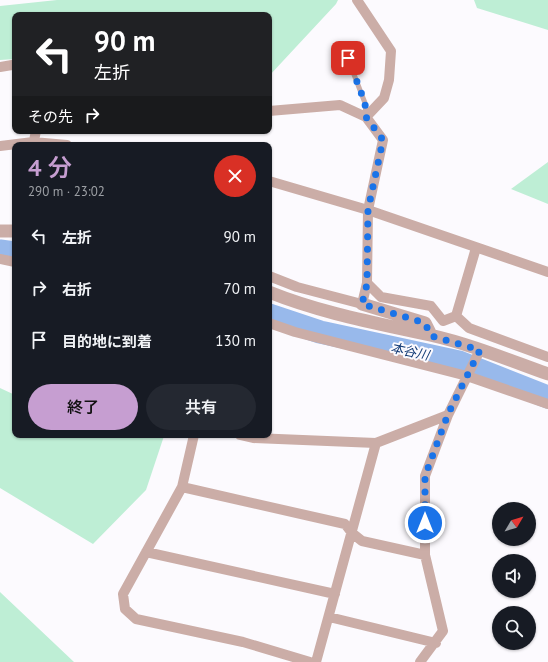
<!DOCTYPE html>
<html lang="ja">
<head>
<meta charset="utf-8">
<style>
  :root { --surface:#171b24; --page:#242831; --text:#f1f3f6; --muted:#9ea1a6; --accent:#c69ed1 }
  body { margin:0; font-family:"PT Sans","Noto Sans JP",sans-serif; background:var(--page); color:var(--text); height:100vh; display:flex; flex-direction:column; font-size:15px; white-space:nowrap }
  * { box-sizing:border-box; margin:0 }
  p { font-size:13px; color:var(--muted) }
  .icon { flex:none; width:22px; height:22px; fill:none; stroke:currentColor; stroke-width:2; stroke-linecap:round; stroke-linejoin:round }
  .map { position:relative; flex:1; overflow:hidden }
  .side { position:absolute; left:12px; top:142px; width:260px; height:296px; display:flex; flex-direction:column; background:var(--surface); border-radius:8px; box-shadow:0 1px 3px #0004 }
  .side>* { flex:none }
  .guide { position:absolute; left:12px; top:12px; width:260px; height:122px; border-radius:8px; box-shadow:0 1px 3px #0004; background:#202124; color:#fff; overflow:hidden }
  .needle { width:26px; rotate:52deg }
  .controls { position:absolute; left:492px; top:502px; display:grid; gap:8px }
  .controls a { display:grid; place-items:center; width:44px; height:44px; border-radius:50%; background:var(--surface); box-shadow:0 1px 3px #0004; font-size:20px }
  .pin { position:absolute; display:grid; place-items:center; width:34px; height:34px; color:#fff; margin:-17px; border-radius:8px; box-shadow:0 2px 6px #0006 }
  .me { position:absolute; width:44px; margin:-22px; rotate:0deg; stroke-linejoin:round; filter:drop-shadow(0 0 3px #0008) }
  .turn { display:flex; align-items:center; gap:14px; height:84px; padding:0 16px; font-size:18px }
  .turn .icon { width:52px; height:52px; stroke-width:2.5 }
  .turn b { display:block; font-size:28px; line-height:34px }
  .then { display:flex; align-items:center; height:38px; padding:0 16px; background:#0003; gap:8px; font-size:15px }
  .round { display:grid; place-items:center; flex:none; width:42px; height:42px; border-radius:21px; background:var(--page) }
  .head { display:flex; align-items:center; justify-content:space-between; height:68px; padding:0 16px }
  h1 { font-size:24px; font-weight:600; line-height:30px; color:var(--accent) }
  .primary-button { display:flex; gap:8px; margin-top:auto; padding:8px 16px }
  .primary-button a { flex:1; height:46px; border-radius:24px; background:var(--accent); color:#111; font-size:16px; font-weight:600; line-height:46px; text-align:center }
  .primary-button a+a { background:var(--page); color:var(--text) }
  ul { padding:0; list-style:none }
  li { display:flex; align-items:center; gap:12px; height:52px; padding:0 16px }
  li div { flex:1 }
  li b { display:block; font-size:15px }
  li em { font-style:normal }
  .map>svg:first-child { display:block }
  .green { fill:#beeed5 }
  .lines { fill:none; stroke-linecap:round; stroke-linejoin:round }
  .river { stroke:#98b9eb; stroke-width:23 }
  .service { stroke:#cbada7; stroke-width:5 }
  .minor { stroke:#cbada7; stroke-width:10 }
  .tertiary { stroke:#cbada7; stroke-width:13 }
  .route { stroke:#1a73e8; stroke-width:7; stroke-dasharray:0 12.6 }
  .labels { text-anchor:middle; stroke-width:4; stroke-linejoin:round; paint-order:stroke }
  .water-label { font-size:13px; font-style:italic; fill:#123a75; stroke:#fcfafe }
</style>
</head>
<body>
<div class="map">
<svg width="548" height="662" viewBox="0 0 548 662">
  <rect width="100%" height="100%" fill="#fcfafe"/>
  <path class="green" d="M57,0h281l-2,4 -67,72v-61h-254v44l-15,1v-54z
    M474,0h74v30l-71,-22z
    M548,162v42l-37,-15z
    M0,388l15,7v40l149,1 -18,54 -53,54 -93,-56z
    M0,592l74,70h-74z"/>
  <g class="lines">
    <path class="river" d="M0,251l15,2
      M269,315l51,17 139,30 89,35"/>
    <path class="service" d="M348,59l17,44 1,13"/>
    <path class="minor" d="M357,0l34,51 -2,29 -5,18 -18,19
      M0,67l12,-2 3,1
      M269,111l71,-6 26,12 17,23 -15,70 -1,73 -5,21 -65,-17 -28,-11
      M33,145l3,-14
      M0,146l33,-4 34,3
      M269,181l99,29 180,62
      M476,248l-20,68 13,12 79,29
      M0,259l15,3
      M367,283l14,14 50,9 12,15 13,-5
      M269,323l26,9 172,44 81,28
      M194,435l-12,52 -59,107 2,15 11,10 107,23 67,20
      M240,435l13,3 123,5 72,-28 32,-65
      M182,487l163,37 7,9 10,8 63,14
      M146,552l189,42
      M329,617l107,26
      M316,662l60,-219
      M420,662l23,-31 -18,-76v-79l23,-61"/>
    <path class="tertiary" d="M0,231h15
      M269,292c52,21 107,31 161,43 40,9 79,25 118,39
      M362,304l63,19 6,12"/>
  </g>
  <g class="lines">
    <path class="route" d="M348,58l17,45 1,14 17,23 -15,70 -1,74 -5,20 63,19 6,13 49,14 -32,64 -23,62v47"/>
  </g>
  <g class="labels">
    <g class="water-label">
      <text transform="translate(410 351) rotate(12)" y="5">本谷川</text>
    </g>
  </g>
</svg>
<div class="controls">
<a><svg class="needle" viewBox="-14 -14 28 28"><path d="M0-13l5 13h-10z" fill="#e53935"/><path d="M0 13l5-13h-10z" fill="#9ea1a6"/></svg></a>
<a><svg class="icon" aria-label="sound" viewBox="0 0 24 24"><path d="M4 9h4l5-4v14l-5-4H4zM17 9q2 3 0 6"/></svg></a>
<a><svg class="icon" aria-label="search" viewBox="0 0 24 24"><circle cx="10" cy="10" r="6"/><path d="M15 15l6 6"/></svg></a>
</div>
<div class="pin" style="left:348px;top:58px;background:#d93025"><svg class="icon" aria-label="arrive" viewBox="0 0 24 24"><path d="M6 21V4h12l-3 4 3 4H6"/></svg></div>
<svg class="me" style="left:425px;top:523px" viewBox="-20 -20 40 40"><circle r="17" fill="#1a73e8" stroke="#fff" stroke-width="3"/><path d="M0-11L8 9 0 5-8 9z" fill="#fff"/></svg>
<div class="guide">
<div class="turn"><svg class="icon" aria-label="left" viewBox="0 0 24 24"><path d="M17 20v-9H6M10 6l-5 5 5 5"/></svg><div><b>90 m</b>左折</div></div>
<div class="then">その先<svg class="icon" aria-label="right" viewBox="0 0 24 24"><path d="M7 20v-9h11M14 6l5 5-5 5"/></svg></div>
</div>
<section class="side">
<div class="head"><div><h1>4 分</h1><p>290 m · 23:02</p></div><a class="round" style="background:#d93025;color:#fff"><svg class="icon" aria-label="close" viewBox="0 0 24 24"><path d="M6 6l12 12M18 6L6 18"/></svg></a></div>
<ul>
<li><svg class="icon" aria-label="left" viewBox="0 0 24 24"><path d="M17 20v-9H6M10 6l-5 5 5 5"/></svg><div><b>左折</b></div><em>90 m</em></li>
<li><svg class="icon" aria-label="right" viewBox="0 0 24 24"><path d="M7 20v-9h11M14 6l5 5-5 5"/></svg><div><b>右折</b></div><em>70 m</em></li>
<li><svg class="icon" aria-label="arrive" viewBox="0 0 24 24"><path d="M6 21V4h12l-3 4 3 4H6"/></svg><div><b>目的地に到着</b></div><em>130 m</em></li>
</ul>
<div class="primary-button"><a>終了</a><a>共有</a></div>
</section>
</div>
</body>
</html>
